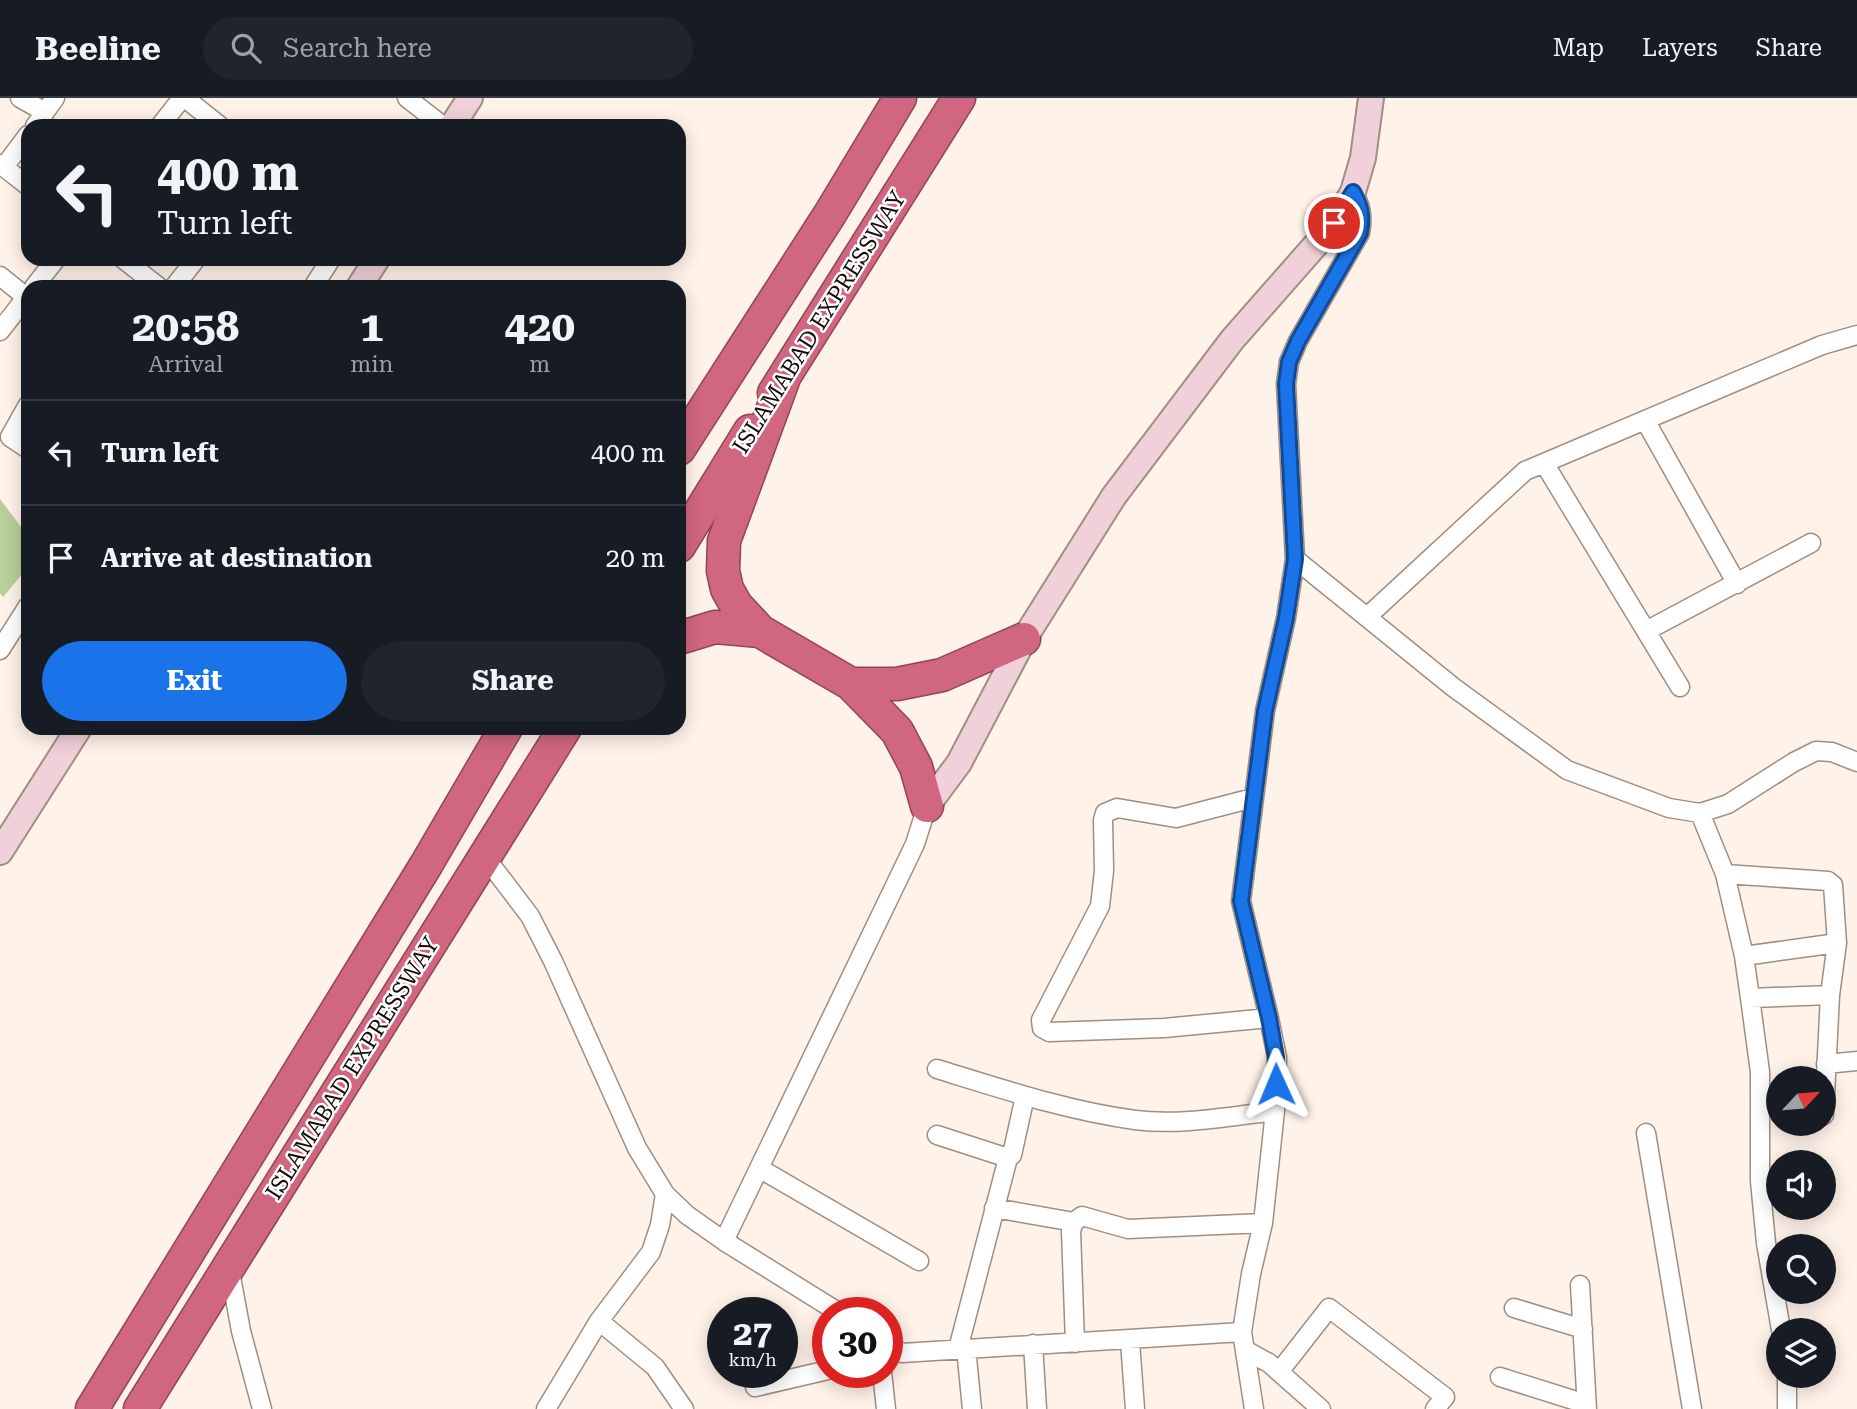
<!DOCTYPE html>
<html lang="en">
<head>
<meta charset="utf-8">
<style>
  :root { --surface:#171b24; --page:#20242c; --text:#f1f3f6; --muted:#9ea1a6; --line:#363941; --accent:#1a73e8 }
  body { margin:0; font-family:"Roboto Serif",serif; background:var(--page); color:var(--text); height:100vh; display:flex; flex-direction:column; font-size:26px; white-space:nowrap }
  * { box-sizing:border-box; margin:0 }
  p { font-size:23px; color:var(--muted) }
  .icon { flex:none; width:38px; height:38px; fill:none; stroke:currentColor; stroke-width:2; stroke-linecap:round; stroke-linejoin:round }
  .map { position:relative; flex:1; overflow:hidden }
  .drawer { position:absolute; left:21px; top:182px; width:665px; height:455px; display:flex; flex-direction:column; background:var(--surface); border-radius:21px; box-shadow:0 4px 18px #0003 }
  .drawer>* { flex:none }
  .hud { position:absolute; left:21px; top:21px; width:665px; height:147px; border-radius:21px; box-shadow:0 4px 18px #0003; background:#171b24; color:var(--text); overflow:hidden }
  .needle { width:46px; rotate:64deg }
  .buttons { position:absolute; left:1766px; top:968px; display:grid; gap:14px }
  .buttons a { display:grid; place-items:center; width:70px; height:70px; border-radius:50%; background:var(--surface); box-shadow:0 4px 18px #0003; font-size:35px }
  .speed { position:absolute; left:707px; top:1199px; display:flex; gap:14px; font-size:35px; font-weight:700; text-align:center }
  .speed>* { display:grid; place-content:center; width:91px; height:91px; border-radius:50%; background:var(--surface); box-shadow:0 4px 18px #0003; line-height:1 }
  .speed small { font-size:18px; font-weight:400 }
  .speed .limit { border:10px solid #d22; background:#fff; color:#111 }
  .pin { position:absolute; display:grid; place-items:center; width:60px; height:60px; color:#fff; margin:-30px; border:4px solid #fff; border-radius:50%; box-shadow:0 2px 7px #0007 }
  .me { position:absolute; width:77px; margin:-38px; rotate:359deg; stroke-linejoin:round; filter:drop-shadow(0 0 5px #0008) }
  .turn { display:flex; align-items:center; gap:24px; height:147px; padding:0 21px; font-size:32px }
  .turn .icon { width:91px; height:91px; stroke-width:2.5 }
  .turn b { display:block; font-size:49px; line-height:60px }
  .eta { display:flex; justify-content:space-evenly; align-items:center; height:119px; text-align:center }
  .eta b { font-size:42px; font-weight:700; line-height:49px }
  .button { display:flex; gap:14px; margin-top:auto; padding:14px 21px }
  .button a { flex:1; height:80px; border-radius:42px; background:var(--accent); color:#fff; font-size:28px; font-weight:700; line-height:80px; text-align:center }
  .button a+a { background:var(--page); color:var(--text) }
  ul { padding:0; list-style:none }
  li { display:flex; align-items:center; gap:21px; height:105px; padding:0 21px; border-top:2px solid var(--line) }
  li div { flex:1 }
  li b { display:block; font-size:26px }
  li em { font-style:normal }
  header { display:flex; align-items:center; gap:42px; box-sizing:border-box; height:98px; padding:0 35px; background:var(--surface); border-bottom:2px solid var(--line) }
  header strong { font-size:33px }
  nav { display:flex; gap:38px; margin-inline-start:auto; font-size:24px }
  .search { width:490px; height:63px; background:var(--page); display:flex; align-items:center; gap:18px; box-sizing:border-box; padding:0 24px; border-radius:38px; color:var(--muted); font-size:26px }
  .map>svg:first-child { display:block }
  .green { fill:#b9cf99 }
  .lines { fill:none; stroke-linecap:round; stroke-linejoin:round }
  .street-casing { stroke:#a08e7f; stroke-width:21 }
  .secondary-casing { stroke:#a08e7f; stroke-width:28 }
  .highway-casing { stroke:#8e4656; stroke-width:35 }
  .street { stroke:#fff; stroke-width:18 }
  .secondary { stroke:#f1d1d9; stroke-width:24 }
  .highway { stroke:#d16681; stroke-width:32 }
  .route-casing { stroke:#114b97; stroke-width:18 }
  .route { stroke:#1a73e8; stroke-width:12 }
  .labels { text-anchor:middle; stroke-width:5; stroke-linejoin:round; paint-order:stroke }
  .street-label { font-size:23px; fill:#120b07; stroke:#fff }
</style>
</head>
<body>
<header>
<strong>Beeline</strong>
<div class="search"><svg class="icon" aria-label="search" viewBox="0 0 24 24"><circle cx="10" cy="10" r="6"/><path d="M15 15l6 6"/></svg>Search here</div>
<nav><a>Map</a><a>Layers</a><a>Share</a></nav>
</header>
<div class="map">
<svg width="1857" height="1311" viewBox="0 0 1857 1311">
  <rect width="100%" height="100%" fill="#fff2e9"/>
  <path class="green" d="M0,401l28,37v31l-25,30 -3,-4z"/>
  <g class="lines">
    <defs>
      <path id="street" d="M20,0l25,14
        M185,0l35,28
        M407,0l36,28
        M35,28l20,-28
        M160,28l22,-28
        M0,66l28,22
        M4,69l24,-32
        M123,161l36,28
        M0,178l26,21
        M34,189l22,-28
        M174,189l22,-28
        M313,189l18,-28
        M0,233l28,-36
        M28,307l-18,32 18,12
        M1645,322l92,164
        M1544,365l136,224
        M1295,461l158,128 114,83 102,38 31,5 28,-9 66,-42 22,-11 16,1 25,10
        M1368,518l157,-145 297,-126 35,-10
        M1646,533l165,-88
        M0,552l28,-44
        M1253,700l-77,20 -59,-10 -12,5 -2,7 1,51 -4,35 -59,114 1,8 7,4 115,-4 105,-10
        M1700,715l25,61 19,82 6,42 10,74v109l6,62 15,87
        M485,759l45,59 23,45 84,187 28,46 22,21 37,26 114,71
        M1725,776l103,7 5,4 4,58 -7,52 -6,120
        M1744,858l93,-13
        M1750,900l80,-3
        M1826,966l31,-3
        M937,971c65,20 131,42 198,51 46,6 95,-4 140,-9
        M1646,1035l46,276
        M937,1037l71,23
        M759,1070l160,93
        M994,1110l80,14
        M724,1143l191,-397 12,-38
        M229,1168l12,65 21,78
        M1580,1187l7,124
        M1514,1210l69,21
        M599,1223l56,46 29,42
        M1130,1243l5,68
        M1075,1245l-4,-112 3,-9 8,-6 46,13 135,-6
        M887,1246l15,9 340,-21
        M1033,1246l4,65
        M966,1250l6,61
        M958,1251l50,-191 4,-3 13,-59
        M1245,1252l24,13 52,46
        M882,1274l4,37
        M1279,1274l50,-64 116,89 -10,12
        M1787,1278v33
        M1500,1279l86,27
        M755,1289l73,-17
        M546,1311l53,-88 52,-69 9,-27 5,-31
        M1254,1311l-12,-77 9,-58 12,-51 12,-112 2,-54 -8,-39 -28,-117 24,-190 21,-93 9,-59 -9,-175 3,-22 9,-21 62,-108c3,-17 1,-27 -7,-41"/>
      <path id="secondary" d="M452,28l18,-28
        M359,189l18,-28
        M927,708l32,-43 65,-124 90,-143 118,-156 102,-116 19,-32 10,-34 8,-60
        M0,754l79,-124"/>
      <path id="highway" d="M784,280l-60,163 -1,30 4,18 9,16 24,26 91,53h46l45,-9 82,-36
        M774,295l185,-295
        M679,351l151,-235 70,-116
        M679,448l71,-115
        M679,540l36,-11 45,4
        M851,586l46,47 19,36 11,39
        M92,1311l334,-544 80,-137
        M140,1311l425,-681"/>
    </defs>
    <use href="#street" class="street-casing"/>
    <use href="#secondary" class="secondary-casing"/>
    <use href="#highway" class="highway-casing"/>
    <use href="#street" class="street"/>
    <use href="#secondary" class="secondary"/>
    <use href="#highway" class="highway"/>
  </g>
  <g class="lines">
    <defs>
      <path id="route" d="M1276,986v-27l-7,-39 -28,-117 24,-190 21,-93 9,-59 -9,-175 3,-22 9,-21 62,-108c3,-17 1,-27 -7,-41l-19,31"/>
    </defs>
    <use href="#route" class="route-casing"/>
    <use href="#route" class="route"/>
  </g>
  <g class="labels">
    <g class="street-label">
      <text transform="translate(819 224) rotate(-58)" y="8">ISLAMABAD EXPRESSWAY</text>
      <text transform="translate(352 970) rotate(-58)" y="8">ISLAMABAD EXPRESSWAY</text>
    </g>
  </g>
</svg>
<div class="buttons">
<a><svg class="needle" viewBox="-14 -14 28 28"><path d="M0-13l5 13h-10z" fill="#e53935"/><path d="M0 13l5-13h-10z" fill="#9ea1a6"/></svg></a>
<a><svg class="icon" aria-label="sound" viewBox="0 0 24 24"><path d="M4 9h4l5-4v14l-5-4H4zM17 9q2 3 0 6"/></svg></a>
<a><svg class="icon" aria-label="search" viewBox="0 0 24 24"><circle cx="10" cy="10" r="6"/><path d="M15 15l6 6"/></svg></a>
<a><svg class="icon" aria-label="layers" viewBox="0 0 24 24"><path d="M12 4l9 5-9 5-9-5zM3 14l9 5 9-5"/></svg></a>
</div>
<div class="speed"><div>27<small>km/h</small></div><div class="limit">30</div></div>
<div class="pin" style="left:1334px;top:125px;background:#d93025"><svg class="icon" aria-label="arrive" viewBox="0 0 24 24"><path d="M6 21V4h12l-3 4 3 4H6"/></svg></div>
<svg class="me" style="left:1276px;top:986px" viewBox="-20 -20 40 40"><path d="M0-17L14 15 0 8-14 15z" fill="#1a73e8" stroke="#fff" stroke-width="4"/></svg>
<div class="hud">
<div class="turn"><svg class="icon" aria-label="left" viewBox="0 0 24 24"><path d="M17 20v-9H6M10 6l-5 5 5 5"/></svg><div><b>400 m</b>Turn left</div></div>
</div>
<section class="drawer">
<div class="eta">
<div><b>20:58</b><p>Arrival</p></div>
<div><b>1</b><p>min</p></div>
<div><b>420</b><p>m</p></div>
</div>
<ul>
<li><svg class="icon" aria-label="left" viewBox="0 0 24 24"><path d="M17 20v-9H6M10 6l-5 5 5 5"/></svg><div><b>Turn left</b></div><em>400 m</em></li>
<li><svg class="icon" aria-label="arrive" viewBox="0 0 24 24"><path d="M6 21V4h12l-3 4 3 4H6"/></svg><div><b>Arrive at destination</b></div><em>20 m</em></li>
</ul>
<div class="button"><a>Exit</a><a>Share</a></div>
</section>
</div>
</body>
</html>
